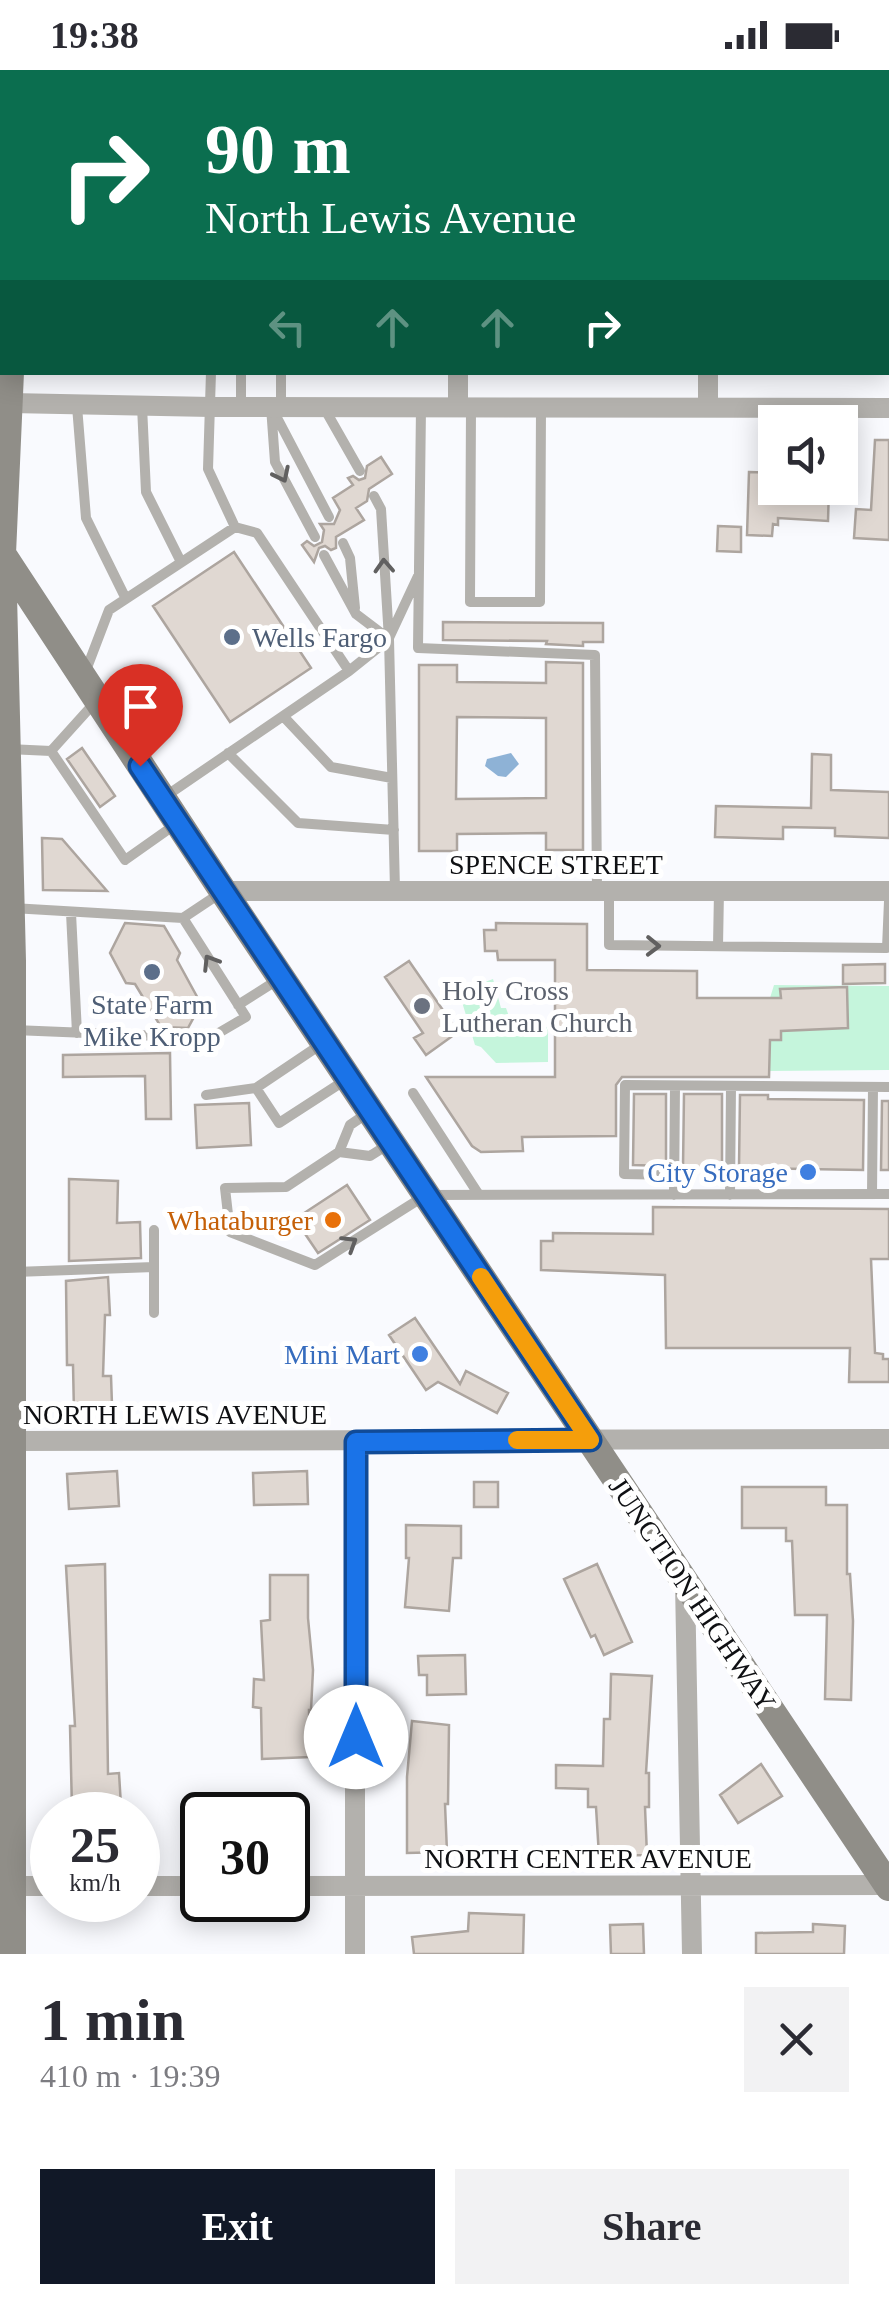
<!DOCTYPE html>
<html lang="en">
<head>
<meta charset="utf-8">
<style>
  :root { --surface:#fff; --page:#f2f2f3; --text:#2b2b33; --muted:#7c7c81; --accent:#111827 }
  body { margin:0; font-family:Georgia,serif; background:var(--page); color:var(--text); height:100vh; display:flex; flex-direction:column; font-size:38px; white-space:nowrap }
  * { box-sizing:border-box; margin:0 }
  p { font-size:32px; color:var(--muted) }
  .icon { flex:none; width:55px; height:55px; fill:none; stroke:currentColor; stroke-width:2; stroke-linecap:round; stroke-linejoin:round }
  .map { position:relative; height:1884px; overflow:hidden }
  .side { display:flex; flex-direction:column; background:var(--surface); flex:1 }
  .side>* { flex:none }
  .guide { position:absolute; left:0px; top:0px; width:890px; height:305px; box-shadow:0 5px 25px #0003; background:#0b6e4f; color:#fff; overflow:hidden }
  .tools { position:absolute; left:758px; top:335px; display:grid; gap:20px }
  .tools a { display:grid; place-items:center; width:100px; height:100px; border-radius:0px; background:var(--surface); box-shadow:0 5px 25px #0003; font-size:50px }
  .speed { position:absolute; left:30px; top:1722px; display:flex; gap:20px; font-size:50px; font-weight:700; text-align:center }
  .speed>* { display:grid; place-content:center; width:130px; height:130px; border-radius:50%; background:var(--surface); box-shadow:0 5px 25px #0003; line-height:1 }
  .speed small { font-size:25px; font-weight:400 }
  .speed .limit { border:5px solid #111; border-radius:15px; background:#fff; color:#111 }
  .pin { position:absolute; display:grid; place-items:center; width:85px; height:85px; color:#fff; margin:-102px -42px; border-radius:50% 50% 50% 0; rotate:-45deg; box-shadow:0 0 10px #0007 }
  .pin .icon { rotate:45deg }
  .me { position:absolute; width:110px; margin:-55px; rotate:0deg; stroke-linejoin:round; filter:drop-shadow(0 0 8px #0008) }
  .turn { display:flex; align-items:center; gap:35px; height:210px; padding:0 40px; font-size:45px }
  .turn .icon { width:130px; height:130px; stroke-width:2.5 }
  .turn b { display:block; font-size:70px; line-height:85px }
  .lanes { display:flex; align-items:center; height:95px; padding:0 40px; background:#0003; justify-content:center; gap:50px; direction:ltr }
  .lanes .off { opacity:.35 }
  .round { display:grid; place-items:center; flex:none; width:105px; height:105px; border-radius:0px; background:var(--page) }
  .headline { display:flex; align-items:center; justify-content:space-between; height:170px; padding:0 40px }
  h1 { font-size:60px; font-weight:700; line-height:75px }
  .cta { display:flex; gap:20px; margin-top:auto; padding:20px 40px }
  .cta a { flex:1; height:115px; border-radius:0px; background:var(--accent); color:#fff; font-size:40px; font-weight:700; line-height:115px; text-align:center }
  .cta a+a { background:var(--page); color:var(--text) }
  .status { display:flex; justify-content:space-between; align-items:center; height:70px; padding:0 50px; background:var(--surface); direction:ltr }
  .status svg { height:28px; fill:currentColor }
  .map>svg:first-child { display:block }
  .green { fill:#c5f5dc }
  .water { fill:#8eb2d6 }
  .building { fill:#e0d8d2; stroke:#ada59f; stroke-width:2.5; fill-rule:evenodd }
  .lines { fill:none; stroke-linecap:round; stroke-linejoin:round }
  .lane { stroke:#b3b1ad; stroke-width:10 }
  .street { stroke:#b3b1ad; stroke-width:20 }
  .secondary { stroke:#908e88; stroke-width:28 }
  .oneway { stroke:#616060 }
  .route-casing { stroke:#114b97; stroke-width:25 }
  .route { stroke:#1a73e8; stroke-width:18 }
  .slow { stroke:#f59e0b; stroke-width:18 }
  .service-dot { fill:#5c6f8a; stroke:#fff; stroke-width:4 }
  .worship-dot { fill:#6b7280; stroke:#fff; stroke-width:4 }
  .shop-dot { fill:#3f7fe0; stroke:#fff; stroke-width:4 }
  .food-dot { fill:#e8710a; stroke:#fff; stroke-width:4 }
  .labels { text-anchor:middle; stroke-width:10; stroke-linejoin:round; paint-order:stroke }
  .service-label { font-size:28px; fill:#4e5e75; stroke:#fff; text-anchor:start }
  .street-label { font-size:28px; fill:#0f1013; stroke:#fff }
  .worship-label { font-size:28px; fill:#5b616d; stroke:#fff; text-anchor:start }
  .shop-label { font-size:28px; fill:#366cbe; stroke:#fff; text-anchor:end }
  .food-label { font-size:28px; fill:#c56008; stroke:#fff; text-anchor:end }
</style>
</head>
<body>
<div class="status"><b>19:38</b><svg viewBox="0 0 49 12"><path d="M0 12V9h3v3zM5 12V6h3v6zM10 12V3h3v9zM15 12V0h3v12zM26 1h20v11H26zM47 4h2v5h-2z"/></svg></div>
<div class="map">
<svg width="889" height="1884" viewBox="0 0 889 1884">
  <rect width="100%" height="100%" fill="#f9fafe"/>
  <path class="green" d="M493,909l8,29h5l5,14 34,4 3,3v33l-52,1 -15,-16 -6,-2 -16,-53z
    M774,915l115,1v84l-120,1 1,-73z"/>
  <path class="water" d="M511,683l8,11 -13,13 -8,-1 -13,-10 2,-7z"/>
  <path class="building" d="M875,370h14v100l-35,-2 2,-29 15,1z
    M381,387l11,17 -23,15 -2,12 -11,7 8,12 -28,17v11l-5,2 -6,-4 -6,2 -5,14 -12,-17 5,-4 7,5 8,-4 2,-12 -4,-6h14l6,-14 -7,-12 20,-13 -5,-7 5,-2 6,4 6,-2 2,-12z
    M749,402l26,1v15h54l-1,33 -50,-3v7l-5,-1 -1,12 -25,-1z
    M718,456l23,1v25l-24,-1z
    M234,482l77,116 -81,54 -77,-116z
    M443,552l160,1v19h-20v4l-37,-2 1,-3 -104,-1z
    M546,592l37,1v187h-37v-17l-89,1v17h-38v-186h38v17l89,1zM457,647l89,1v80l-90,1z
    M82,678l33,48 -15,11 -33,-48z
    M812,684l19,1v35l58,2v46l-54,-2v-8l-52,-1v12l-68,-2 1,-31 95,2z
    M42,768l20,1 45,52 -64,-1z
    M125,853l39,3 16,27 -3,7 24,44 -13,24 -27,-1 -26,-43 -9,-1 -16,-30z
    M496,853l91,1v46l110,1v27h84l-1,-9 67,-2 1,41 -67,3v9h-11l-1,37h-147l-6,8v51l-94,1 1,14 -42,1 -9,-6 -46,-69h129v-117h-57l-1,-9h-12l-1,-21h12z
    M409,891l49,71 -32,23 -12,-17 9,-5 -38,-56z
    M885,894v19l-42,1v-19z
    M170,983l1,66h-25l-1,-43 -82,1v-22z
    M634,1024h32v72l-33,-1z
    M684,1024h38v74h-39z
    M740,1025h28v4l96,1 -1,70 -124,-2z
    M882,1031h7v69h-8z
    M249,1033l2,42 -54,3 -2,-43z
    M69,1109l49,2 -1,42 23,-1 1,36 -72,3z
    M347,1115l23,35 -52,33 -23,-34z
    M653,1137l236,2v50h-18l4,94 8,1v5h6v23h-40l1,-34h-184l-1,-73 -124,-5v-29h12v-8l100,1z
    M108,1207l2,38h-5l-2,61h8l1,29h-20l1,8h-19l-1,-48h-6l-1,-84z
    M415,1248l45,66 6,-13 42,22 -11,20 -59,-31 -12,8 -37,-55z
    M117,1401l2,35 -50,3 -2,-35z
    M307,1401l1,33 -54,1 -1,-32z
    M474,1412h24v25h-24z
    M742,1417h84v18h21v69h3l3,47 -2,79 -26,-1 2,-84h-32l-3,-74h-6v-13h-44z
    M406,1455l55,1v32h-8l-4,53 -44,-4 4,-49h-3z
    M105,1494l3,210 11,-1 2,33 -49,4 -2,-84h5l-9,-160z
    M597,1494l35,78 -28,13 -9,-20 -4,2 -27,-58z
    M270,1505h38v43l5,52 -2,40h-2l1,47 -48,2 -1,-51 -8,-1 1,-28 10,1 -3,-59 9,-1z
    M465,1585l1,39 -39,1v-20h-8l-1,-19z
    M611,1604l41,2 -6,97h3v34h-4l2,48 -48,1 -3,-49h-8v-18l-32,-1v-23l47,1 1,-47h6z
    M412,1651l37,4 -1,79h-3l2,48 -40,1v-76z
    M761,1694l21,32 -44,27 -18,-28z
    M469,1843l55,2 -1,39h-109l-2,-17 56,-6z
    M643,1854l1,30h-33l-1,-29z
    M813,1854l32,2 -1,28h-88v-21l57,-1z"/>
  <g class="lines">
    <path class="lane" d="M236,0l1,2
      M0,135l2,1
      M0,248h2
      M211,302l-3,97 27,58
      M241,335v-33
      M77,336l9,112 40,81
      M142,336l4,86 35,70
      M281,336v-34
      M323,336l37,65
      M271,337l4,55 40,75
      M421,338l-3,240 177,7 2,235
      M471,338l-1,194h70l1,-194
      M274,342l55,105
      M374,426l7,13 8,130 6,251
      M343,473l7,15 5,50
      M324,485l32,59 33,25 -40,32
      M389,568l29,-62
      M85,603l24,-63 126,-83 22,6 92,138 -186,127
      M283,646l48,51 61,11
      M8,679l43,2 74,109 51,-36
      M51,681l46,-51
      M228,683l70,70 96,7
      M609,821v54l278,3 2,-47
      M12,838l171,10 39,-26
      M71,843l6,120
      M718,876l1,-55
      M238,935l41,-26
      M14,960l196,8 36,-21 -63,-99
      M256,1018l23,35 68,-44
      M413,1023l66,102
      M206,1025l50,-7 67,-45
      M369,1042l-19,13 -11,27 -53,35 -61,1 5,44 85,33 111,-70 463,-1
      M339,1082l31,4 19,-12
      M674,1105l-50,-1 1,-89 264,2
      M872,1124l1,-107
      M674,1125l1,-109
      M730,1125l1,-109
      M154,1160v83
      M15,1202l139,-5"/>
    <path class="street" d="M459,0v2
      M708,0v2
      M708,302v35
      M10,333l201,4 678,1
      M458,337v-35
      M223,821h666
      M2,1371l887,-2
      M685,1513l7,371
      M0,1816h52
      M138,1816h64
      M288,1816l601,-1
      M355,1884v-512"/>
    <path class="secondary" d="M15,2v-2
      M10,302l-8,182 10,407v993
      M0,481l223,340 666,996"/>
  </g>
  <defs><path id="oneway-chevron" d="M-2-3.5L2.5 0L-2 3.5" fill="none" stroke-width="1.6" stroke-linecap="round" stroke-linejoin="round" transform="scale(2.5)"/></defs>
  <g class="oneway">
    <use href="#oneway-chevron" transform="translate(282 405) rotate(64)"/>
    <use href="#oneway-chevron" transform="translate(384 496) rotate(-93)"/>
    <use href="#oneway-chevron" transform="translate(653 876) rotate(1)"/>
    <use href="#oneway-chevron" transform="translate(210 892) rotate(-122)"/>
    <use href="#oneway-chevron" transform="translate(350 1173) rotate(-32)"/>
  </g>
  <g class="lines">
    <defs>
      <path id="route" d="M140,696l450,674 -234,2v295"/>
    </defs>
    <use href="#route" class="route-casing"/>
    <use href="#route" class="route"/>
    <path class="slow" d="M481,1207l109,163h-73"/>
  </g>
  <g class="service-dot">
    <circle cx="232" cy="567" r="10"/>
    <circle cx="152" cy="902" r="10"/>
  </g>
  <circle class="worship-dot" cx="422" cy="936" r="10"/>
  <g class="shop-dot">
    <circle cx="808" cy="1102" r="10"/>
    <circle cx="420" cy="1284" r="10"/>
  </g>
  <circle class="food-dot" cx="333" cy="1150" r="10"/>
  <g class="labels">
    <g class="service-label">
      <text x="252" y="577">Wells Fargo</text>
      <text x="152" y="944" text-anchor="middle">State Farm<tspan x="152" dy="32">Mike Kropp</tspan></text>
    </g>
    <g class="street-label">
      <text x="556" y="804">SPENCE STREET</text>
      <text x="175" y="1354">NORTH LEWIS AVENUE</text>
      <text transform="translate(693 1524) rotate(56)" y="10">JUNCTION HIGHWAY</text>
      <text x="588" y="1798">NORTH CENTER AVENUE</text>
    </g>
    <g class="worship-label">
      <text x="442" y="930">Holy Cross<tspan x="442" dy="32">Lutheran Church</tspan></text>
    </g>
    <g class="shop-label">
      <text x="788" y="1112">City Storage</text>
      <text x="400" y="1294">Mini Mart</text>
    </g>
    <g class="food-label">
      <text x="313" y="1160">Whataburger</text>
    </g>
  </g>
</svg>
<div class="tools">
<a><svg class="icon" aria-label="sound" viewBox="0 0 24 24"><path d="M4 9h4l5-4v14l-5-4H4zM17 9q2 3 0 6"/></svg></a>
</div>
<div class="speed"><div>25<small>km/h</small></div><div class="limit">30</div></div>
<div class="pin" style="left:140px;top:696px;background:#d93025"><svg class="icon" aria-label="arrive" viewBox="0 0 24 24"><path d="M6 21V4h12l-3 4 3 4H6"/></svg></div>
<svg class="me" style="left:356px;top:1667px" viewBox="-20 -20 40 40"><circle r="19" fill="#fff"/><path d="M0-13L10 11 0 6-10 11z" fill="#1a73e8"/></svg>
<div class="guide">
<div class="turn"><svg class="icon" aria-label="right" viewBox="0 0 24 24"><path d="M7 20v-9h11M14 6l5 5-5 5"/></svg><div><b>90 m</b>North Lewis Avenue</div></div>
<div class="lanes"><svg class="icon off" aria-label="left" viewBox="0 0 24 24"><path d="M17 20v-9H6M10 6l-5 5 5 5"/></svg><svg class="icon off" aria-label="ahead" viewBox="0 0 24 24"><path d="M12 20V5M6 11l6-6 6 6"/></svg><svg class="icon off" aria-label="ahead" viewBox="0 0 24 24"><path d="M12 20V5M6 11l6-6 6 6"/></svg><svg class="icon" aria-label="right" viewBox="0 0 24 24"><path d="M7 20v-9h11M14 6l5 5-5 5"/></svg></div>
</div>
</div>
<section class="side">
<div class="headline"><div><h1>1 min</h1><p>410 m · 19:39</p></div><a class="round"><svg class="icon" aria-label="close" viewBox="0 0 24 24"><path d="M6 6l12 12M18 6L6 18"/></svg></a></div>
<div class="cta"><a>Exit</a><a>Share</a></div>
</section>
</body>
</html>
